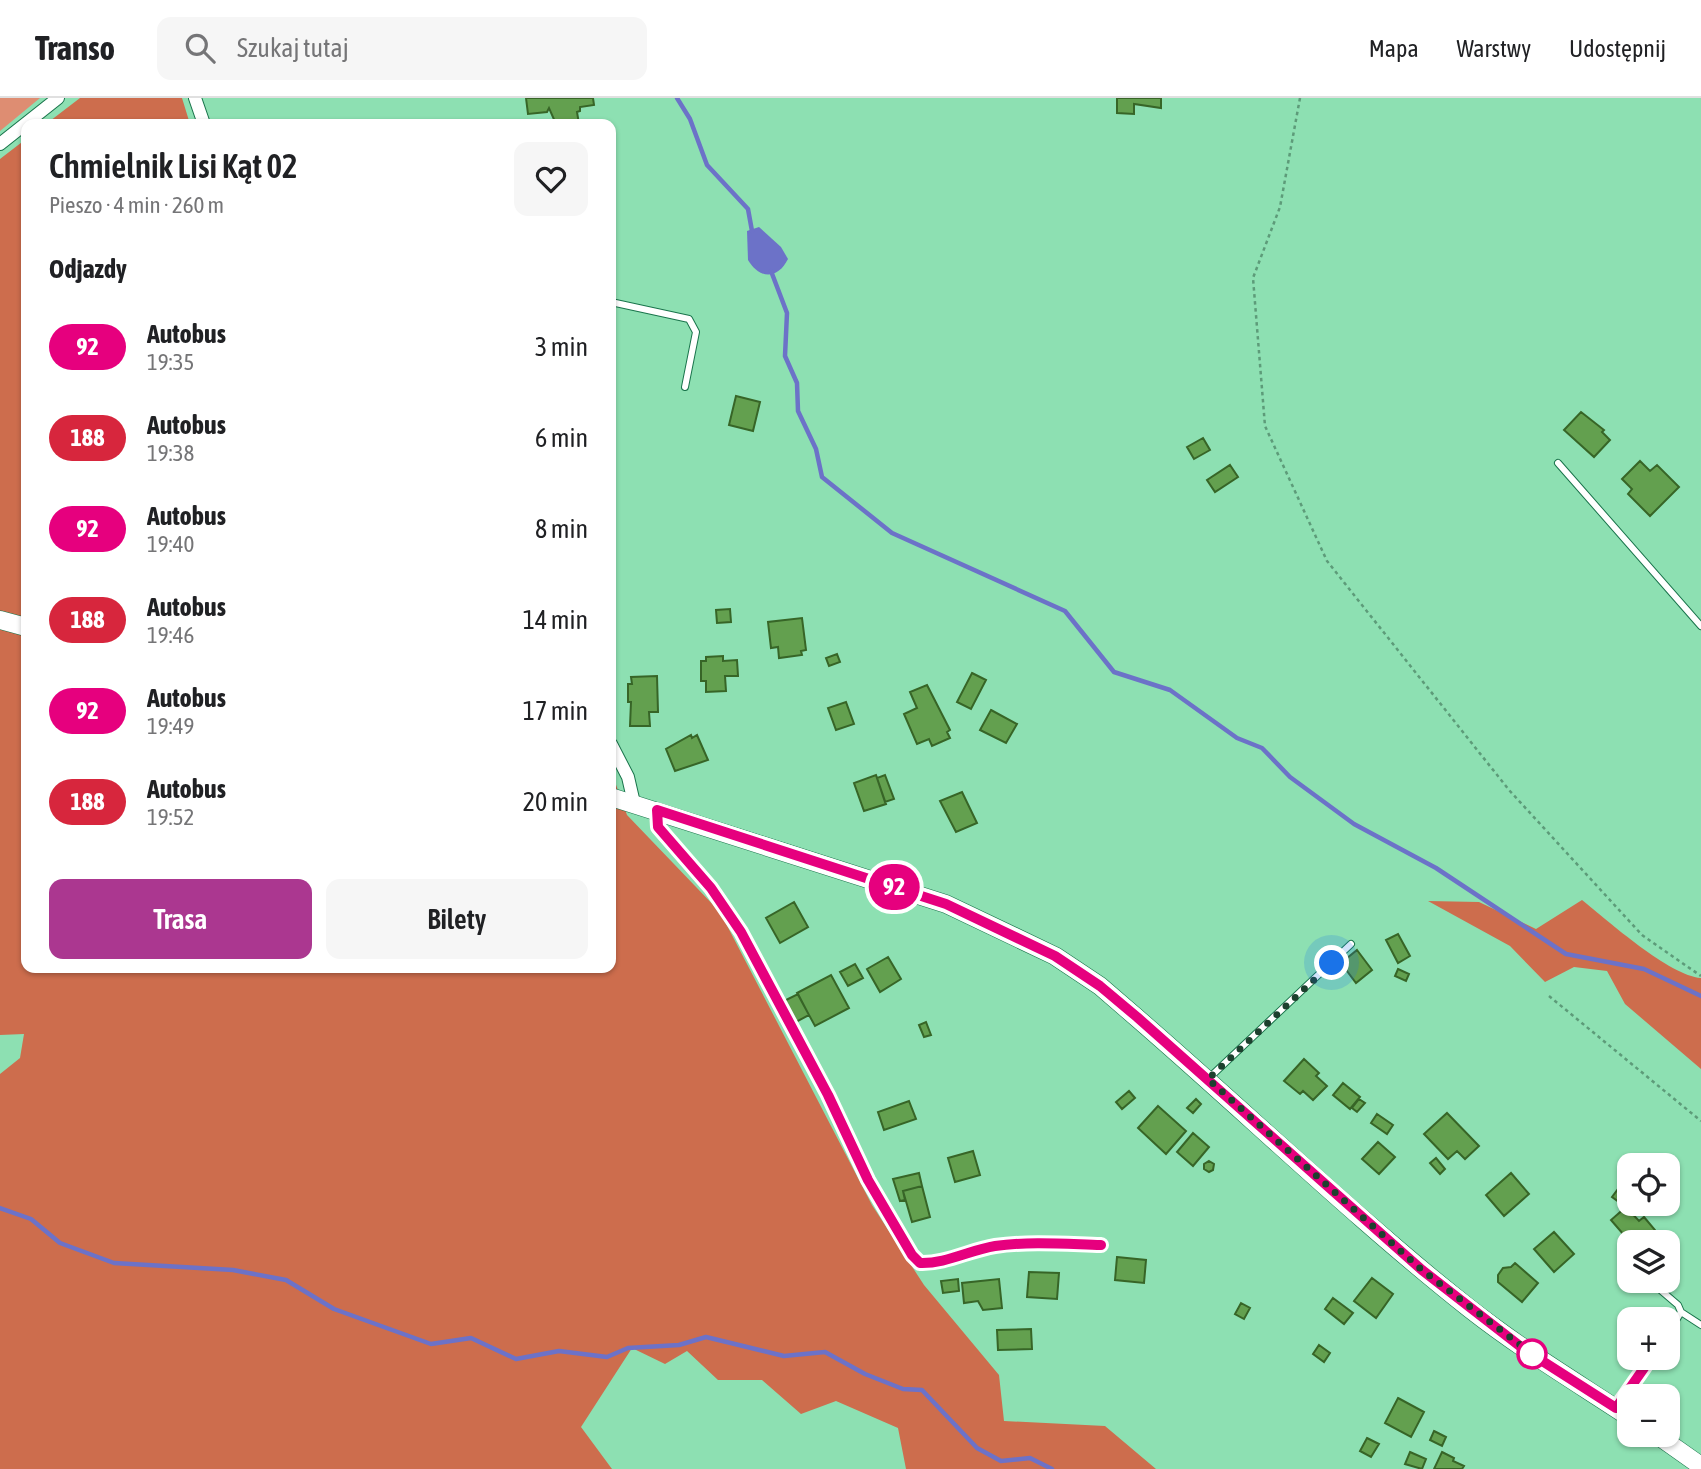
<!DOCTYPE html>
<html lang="pl">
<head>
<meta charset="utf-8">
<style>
  body { margin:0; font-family:"Asap Condensed",sans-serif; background:#f6f6f6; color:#202124; height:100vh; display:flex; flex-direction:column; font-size:26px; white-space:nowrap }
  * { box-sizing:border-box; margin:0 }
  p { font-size:23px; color:#757577 }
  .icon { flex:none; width:38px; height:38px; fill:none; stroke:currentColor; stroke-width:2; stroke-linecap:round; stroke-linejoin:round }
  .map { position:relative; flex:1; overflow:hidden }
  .side { position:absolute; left:21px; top:21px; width:595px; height:854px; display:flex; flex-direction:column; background:#fff; border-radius:14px; box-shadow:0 2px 5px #0004 }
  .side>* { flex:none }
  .badge { padding:0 14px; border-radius:23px; font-size:24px; line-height:46px }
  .buttons { position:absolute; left:1617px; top:1055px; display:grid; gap:14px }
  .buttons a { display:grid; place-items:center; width:63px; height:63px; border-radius:14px; background:#fff; box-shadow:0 2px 5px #0004; font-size:35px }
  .you { position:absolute; width:35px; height:35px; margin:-18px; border:5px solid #fff; border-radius:50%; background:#1a73e8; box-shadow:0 0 0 10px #1a73e833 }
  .map>.badge { position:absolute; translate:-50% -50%; box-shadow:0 0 0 4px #fff }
  h2 { padding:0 28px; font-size:26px; line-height:63px }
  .round { display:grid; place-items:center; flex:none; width:74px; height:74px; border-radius:14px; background:#f6f6f6 }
  .head { display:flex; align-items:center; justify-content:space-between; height:119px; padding:0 28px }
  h1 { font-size:33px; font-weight:600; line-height:52px }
  .cta { display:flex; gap:14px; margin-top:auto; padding:14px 28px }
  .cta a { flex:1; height:80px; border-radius:14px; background:#ab3790; color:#fff; font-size:28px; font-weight:600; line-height:80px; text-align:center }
  .cta a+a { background:#f6f6f6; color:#202124 }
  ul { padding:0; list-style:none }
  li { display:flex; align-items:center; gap:21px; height:91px; padding:0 28px }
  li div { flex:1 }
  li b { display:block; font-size:26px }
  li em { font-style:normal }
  li .badge { min-width:77px; font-weight:700; text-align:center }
  header { display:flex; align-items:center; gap:42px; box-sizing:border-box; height:98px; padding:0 35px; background:#fff; border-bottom:2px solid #e0e0e0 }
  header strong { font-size:33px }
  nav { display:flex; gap:38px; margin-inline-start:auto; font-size:24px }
  .search { width:490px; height:63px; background:#f6f6f6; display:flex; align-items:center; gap:18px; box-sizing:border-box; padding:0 24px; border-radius:14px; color:#757577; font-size:26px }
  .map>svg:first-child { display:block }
</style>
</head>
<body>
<header>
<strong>Transo</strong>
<div class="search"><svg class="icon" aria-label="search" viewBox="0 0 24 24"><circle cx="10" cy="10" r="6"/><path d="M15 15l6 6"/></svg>Szukaj tutaj</div>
<nav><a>Mapa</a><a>Warstwy</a><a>Udostępnij</a></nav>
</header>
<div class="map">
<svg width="1701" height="1371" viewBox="0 0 1701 1371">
  <rect width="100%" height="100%" fill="#8de0b2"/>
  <path fill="#de8d72" d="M0,0H40L0,33Z"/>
  <path fill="#cd6d4d" d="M80,0H182L190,26H46Z
    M26,41V870H611V673L627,717L720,814L872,1107L924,1187L999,1277L1004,1323L1105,1328L1156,1371H906L898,1330L836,1303L801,1316L762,1282H718L687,1253L665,1266L632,1250L581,1329L612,1371H0V976L20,960L24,936L0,937V61Z
    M1582,802C1608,823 1670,878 1701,880V971L1625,906L1607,873L1574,869L1545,884L1510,848L1428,803L1479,804L1536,831Z"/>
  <path fill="#6c72c8" d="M759,129L781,149L788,161C778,181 760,182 748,162L747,133Z"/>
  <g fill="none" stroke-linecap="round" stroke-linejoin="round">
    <path stroke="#6c72c8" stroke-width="4.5" d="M677,0L690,21L707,67L748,111L752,133
      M771,173L787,215L785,258L797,285L798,313L816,351L822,379L892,435L1065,513L1114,574L1170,592L1237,640L1262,650L1290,679L1354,726L1436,770L1566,856L1644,871L1701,898
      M0,1110L31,1121L60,1145L114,1165L233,1172L286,1182L334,1211L431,1246L471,1240L516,1261L559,1253L607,1259L628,1250L679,1247L706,1239L784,1258L825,1254L865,1276L903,1291L922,1292L977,1350L1001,1363L1030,1360L1052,1371"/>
  </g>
  <path fill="#63a04f" stroke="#376527" stroke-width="2" d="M526,0H593L594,7L580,9V13L577,14L579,26H556L549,10L547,14L528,16Z
    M1117,0H1161V10L1134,6V16L1117,15Z
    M736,298L760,304L753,333L729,327Z
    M1581,314L1604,332L1602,334L1610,342L1594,359L1564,332Z
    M1203,340L1210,352L1194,361L1187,349Z
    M1640,363L1650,373L1657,367L1679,389L1650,418L1628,396L1632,391L1622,381Z
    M1230,367L1238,379L1215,394L1207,382Z
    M730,511L731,524L717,525L716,512Z
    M802,520L806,552L801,553L802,557L779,560L778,549L771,550L768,524Z
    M837,556L840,564L829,568L826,560Z
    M723,558V563L737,562L738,578H725L726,593L706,594V583H701V563H706V559Z
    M972,575L986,582L971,611L957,604Z
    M657,578L658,614H649L650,628H630L631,604H628V586H632L631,579Z
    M927,587L950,632L947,634L950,640L932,648L929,641L917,646L904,616L917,610L910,594Z
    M846,604L854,626L836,632L828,610Z
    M991,612L1017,626L1006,645L980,632Z
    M691,637L692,640L697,637L708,662L675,673L666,651Z
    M876,677L886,706L864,713L854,685Z
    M885,677L894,701L885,704L877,680Z
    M962,694L977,725L956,734L940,703Z
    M794,804L808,829L780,845L766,820Z
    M1398,836L1410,858L1398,865L1386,842Z
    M1357,852L1372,872L1356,885L1341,865Z
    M888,859L901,881L880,894L867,871Z
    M855,866L863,880L848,888L840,874Z
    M1398,871L1409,876L1406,883L1395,878Z
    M831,877L849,910L815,928L797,895Z
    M798,896L809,917L796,924L784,903Z
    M926,924L931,937L924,939L919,927Z
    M1304,961L1319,975L1316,978L1327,988L1313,1002L1303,993L1300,996L1284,983Z
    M1343,985L1360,999L1350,1011L1333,997Z
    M1129,993L1135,1000L1122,1011L1116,1004Z
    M1196,1001L1201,1006L1193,1015L1187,1010Z
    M1359,1001L1365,1005L1357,1014L1352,1010Z
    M909,1003L916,1021L884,1032L878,1014Z
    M1158,1008L1186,1033L1166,1056L1138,1030Z
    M1447,1015L1479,1048L1465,1061L1457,1053L1448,1061L1424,1036Z
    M1377,1016L1393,1027L1387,1036L1371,1025Z
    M1193,1035L1209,1049L1193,1068L1177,1054Z
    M1378,1044L1395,1059L1379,1076L1362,1061Z
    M973,1053L980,1077L955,1084L948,1060Z
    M1436,1060L1445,1071L1440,1076L1430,1065Z
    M1209,1063L1214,1066L1213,1072L1209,1074L1204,1071V1066Z
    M919,1075L922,1088L903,1093L905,1102L900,1103L893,1081Z
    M1511,1075L1529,1096L1504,1118L1486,1097Z
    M1621,1087L1628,1092L1619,1104L1612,1099Z
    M922,1088L930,1119L912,1124L903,1093Z
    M1626,1109L1639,1123L1644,1119L1655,1132L1640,1144H1630L1611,1122Z
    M1554,1134L1574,1156L1554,1174L1534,1151Z
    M1117,1159L1146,1162L1144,1185L1115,1182Z
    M1515,1165L1538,1185L1522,1204L1498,1184V1177L1503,1170L1511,1169Z
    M1029,1174L1059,1175L1057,1201L1027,1199Z
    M1372,1180L1393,1196L1376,1220L1354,1203Z
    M958,1181L959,1193L943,1195L941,1183Z
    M999,1181L1002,1210L983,1212L978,1203L964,1205L962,1185Z
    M1333,1200L1353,1215L1344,1226L1325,1211Z
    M1241,1205L1250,1210L1244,1221L1235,1216Z
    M1031,1231L1032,1251L998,1252L997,1232Z
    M1319,1247L1330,1255L1324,1264L1313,1256Z
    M1398,1300L1424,1314L1411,1339L1385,1325Z
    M1434,1333L1446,1339L1442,1348L1430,1342Z
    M1367,1340L1379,1346L1371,1359L1360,1353Z
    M1410,1354L1426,1361L1422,1371L1405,1366Z
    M1442,1354L1454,1360L1453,1363L1464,1368L1462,1371H1434Z"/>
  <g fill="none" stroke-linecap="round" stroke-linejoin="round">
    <g stroke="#19744b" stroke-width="8">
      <path id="lane" d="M611,204L689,221L696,234L685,289
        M1558,365L1701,528
        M657,717L658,729L711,790L741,834L828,997L868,1082L912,1157L920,1165C945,1166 970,1151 995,1148C1030,1143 1066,1146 1101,1147
        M1209,980L1351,846
        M1650,1183L1678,1207L1681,1214L1668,1236
        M1681,1214L1701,1227
        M1616,1310L1651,1260"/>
    </g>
    <g stroke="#19744b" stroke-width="14">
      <path id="street" d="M195,0L204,26
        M0,46L58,0
        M611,646L628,679L634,705"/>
    </g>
    <g stroke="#19744b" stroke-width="19">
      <path id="secondary" d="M0,522L26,529
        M611,699L946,806L1055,858L1100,888L1137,920C1248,1016 1355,1120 1470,1211C1521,1251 1576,1284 1629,1319
        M1657,1337L1701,1368"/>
    </g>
    <path stroke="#5d9b79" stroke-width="2.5" stroke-dasharray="3.5 3.5" stroke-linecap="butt" d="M1300,0L1280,109L1253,180L1265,328L1327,463L1509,692L1642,837L1701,878
      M1549,898L1701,1023"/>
    <use href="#lane" stroke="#fff" stroke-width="6"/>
    <use href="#street" stroke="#fff" stroke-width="12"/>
    <use href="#secondary" stroke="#fff" stroke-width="18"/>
  </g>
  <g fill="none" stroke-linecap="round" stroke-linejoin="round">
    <g stroke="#fff" stroke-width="16">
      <path id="line" d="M1101,1147C1066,1146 1030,1143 995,1148C970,1152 945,1166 920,1165L912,1157L868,1082L828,997L741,834L711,790L658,729L657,712L946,806L1055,858L1100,888L1137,919L1422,1172L1525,1252L1616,1310L1651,1260"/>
    </g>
    <use href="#line" stroke="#e6007e" stroke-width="10"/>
    <path stroke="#1d402e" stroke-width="7" stroke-dasharray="0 12.6" d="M1332,865L1208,981L1422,1172L1536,1259L1532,1256"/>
  </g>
  <circle fill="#fff" stroke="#e6007e" stroke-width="3.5" cx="1532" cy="1256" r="14"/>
</svg>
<div class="buttons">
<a><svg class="icon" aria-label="locate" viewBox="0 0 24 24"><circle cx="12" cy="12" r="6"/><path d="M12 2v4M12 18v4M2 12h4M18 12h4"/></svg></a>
<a><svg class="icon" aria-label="layers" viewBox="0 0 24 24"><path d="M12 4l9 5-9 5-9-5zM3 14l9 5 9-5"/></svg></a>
<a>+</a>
<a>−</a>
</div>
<div class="you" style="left:1332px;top:865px"></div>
<b class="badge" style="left:894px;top:789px;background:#e6007e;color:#fff">92</b>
<section class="side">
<div class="head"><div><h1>Chmielnik Lisi Kąt 02</h1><p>Pieszo · 4 min · 260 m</p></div><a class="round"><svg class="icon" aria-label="heart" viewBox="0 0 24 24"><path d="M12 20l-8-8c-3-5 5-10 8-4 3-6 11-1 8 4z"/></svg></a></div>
<h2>Odjazdy</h2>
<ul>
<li><span class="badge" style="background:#e6007e;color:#fff">92</span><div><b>Autobus</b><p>19:35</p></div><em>3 min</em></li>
<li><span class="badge" style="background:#d7263d;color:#fff">188</span><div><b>Autobus</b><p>19:38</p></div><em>6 min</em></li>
<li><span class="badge" style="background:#e6007e;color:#fff">92</span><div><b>Autobus</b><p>19:40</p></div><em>8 min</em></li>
<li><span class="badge" style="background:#d7263d;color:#fff">188</span><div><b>Autobus</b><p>19:46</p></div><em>14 min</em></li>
<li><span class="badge" style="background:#e6007e;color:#fff">92</span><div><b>Autobus</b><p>19:49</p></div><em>17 min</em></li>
<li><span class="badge" style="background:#d7263d;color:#fff">188</span><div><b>Autobus</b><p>19:52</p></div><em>20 min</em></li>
</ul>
<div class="cta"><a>Trasa</a><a>Bilety</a></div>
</section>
</div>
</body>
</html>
